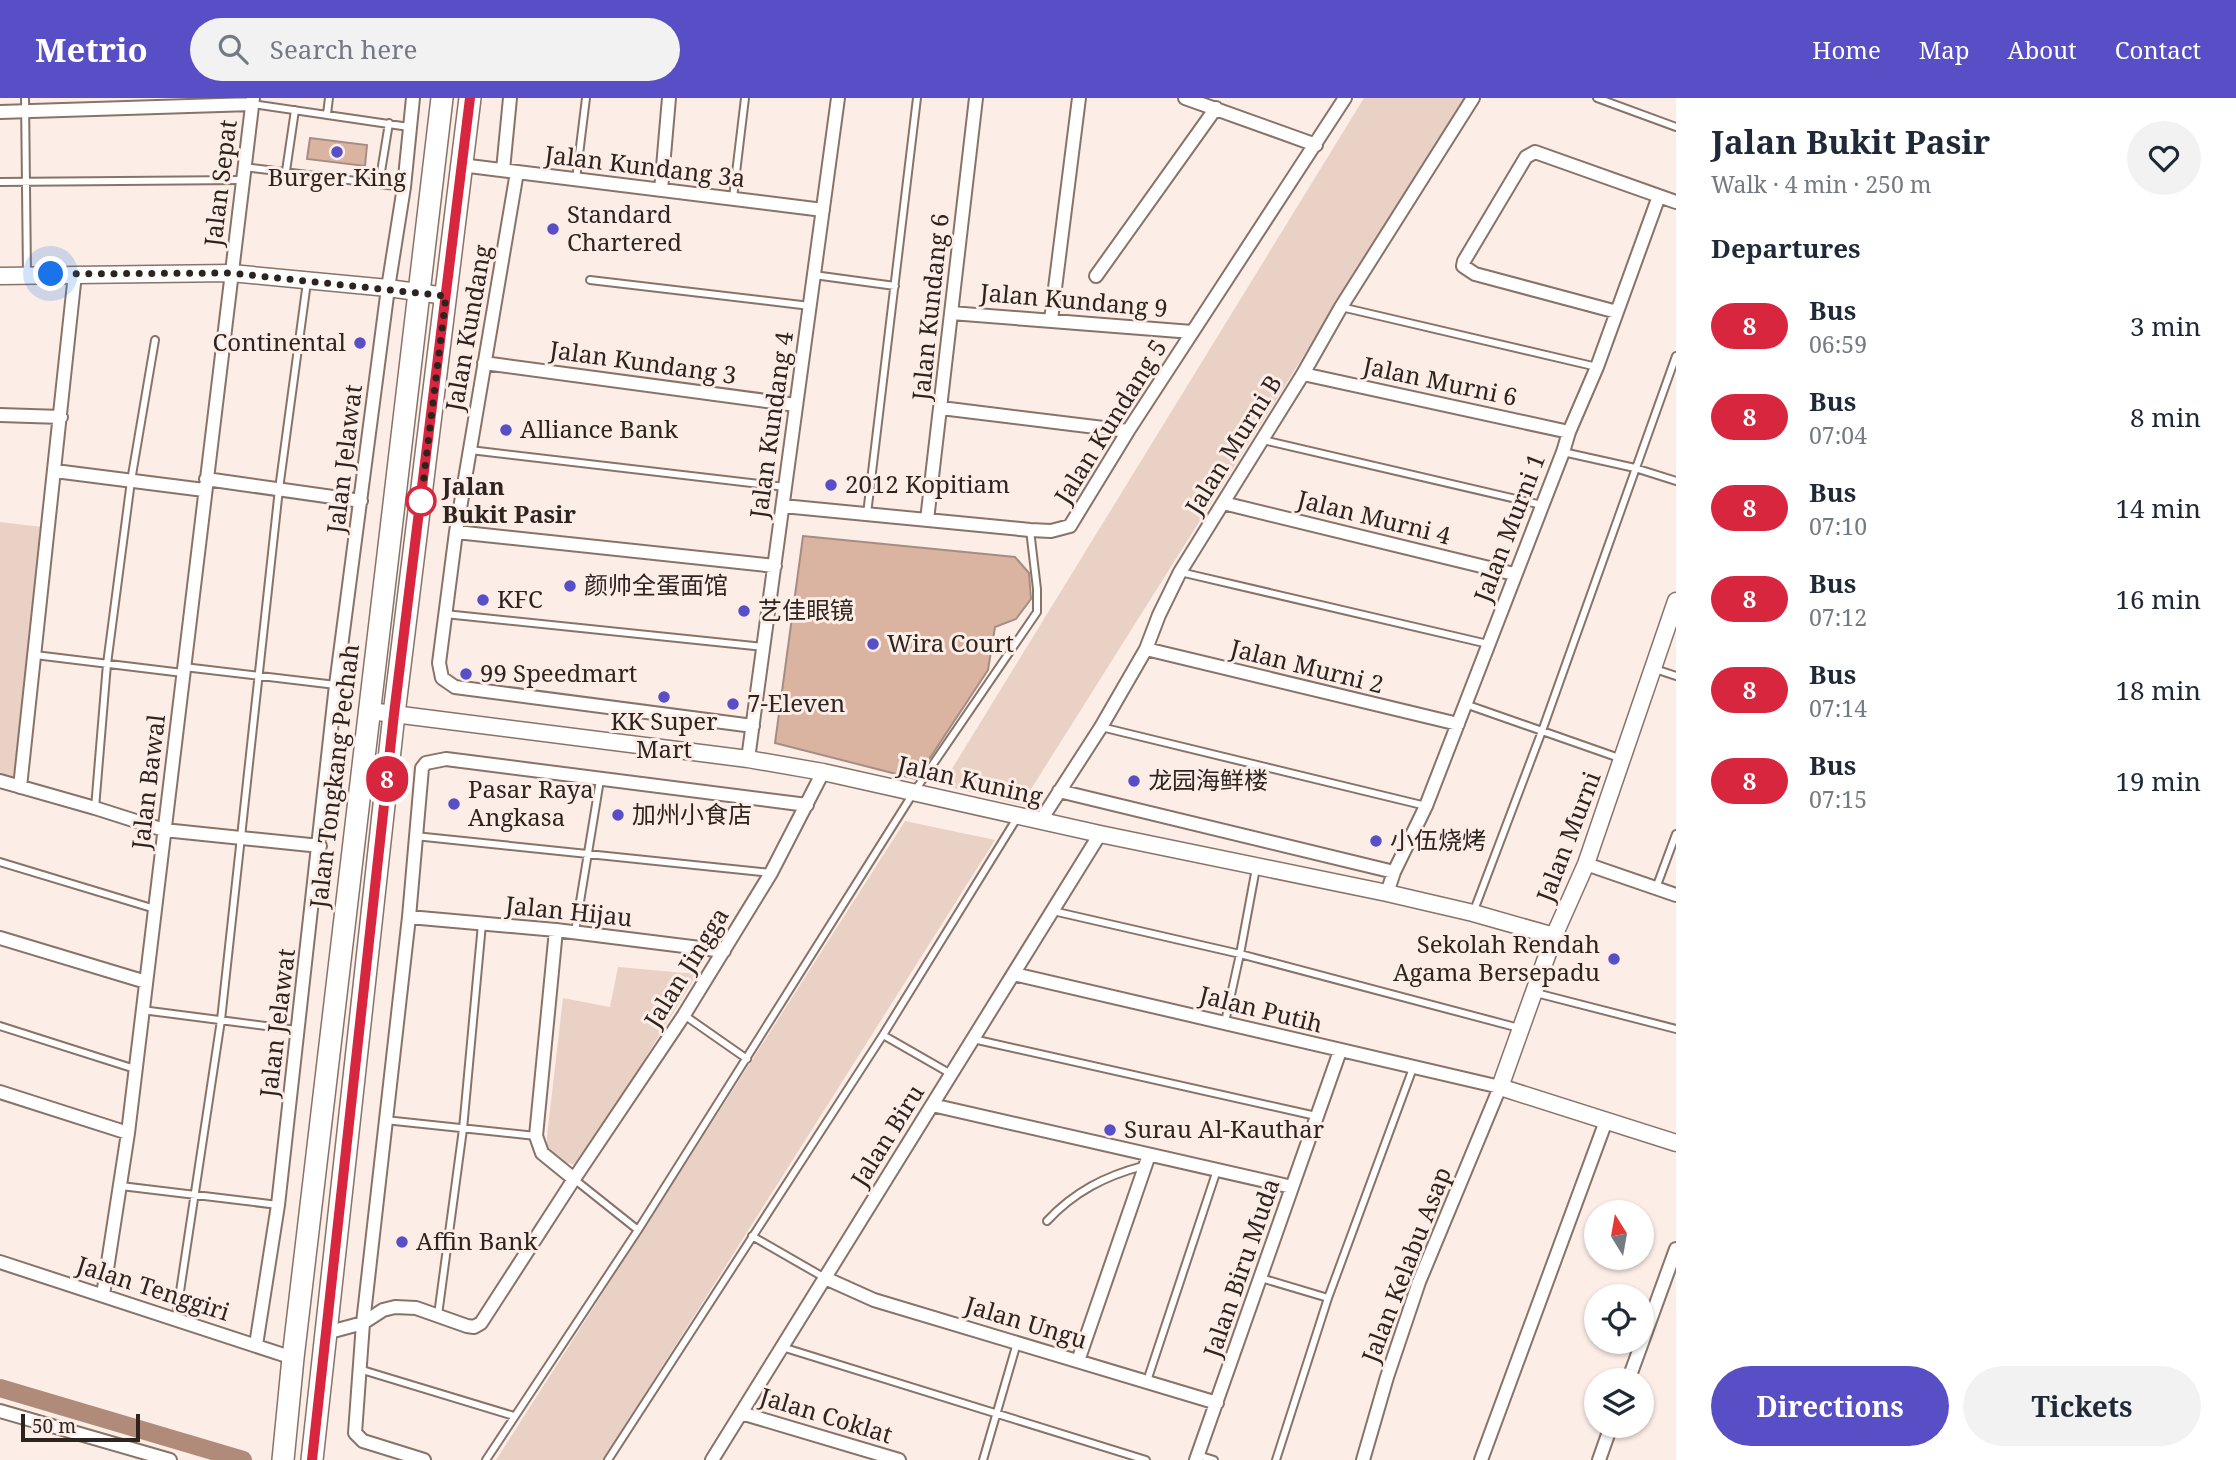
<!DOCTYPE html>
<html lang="en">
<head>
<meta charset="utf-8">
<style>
  body { margin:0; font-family:"Noto Serif","Noto Sans SC",serif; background:#f2f2f3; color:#1f2937; height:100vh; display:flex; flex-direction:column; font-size:26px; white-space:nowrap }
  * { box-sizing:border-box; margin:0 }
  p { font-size:23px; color:#747a83 }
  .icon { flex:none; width:38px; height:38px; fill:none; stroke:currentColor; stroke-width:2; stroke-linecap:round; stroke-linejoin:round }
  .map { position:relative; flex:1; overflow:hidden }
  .side { display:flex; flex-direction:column; background:#fff; width:560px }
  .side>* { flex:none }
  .badge { padding:0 14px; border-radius:23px; font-size:24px; line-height:46px }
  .needle { width:46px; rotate:349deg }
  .controls { position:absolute; left:1584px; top:1102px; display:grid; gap:14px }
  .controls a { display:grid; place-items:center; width:70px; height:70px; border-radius:50%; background:#fff; box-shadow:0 2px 5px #0004; font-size:35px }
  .scale { position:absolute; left:21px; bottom:18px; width:119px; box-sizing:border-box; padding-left:7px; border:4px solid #2d2420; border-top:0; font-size:19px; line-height:24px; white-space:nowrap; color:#2d2420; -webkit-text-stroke:5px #fcede7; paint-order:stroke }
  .you { position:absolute; width:35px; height:35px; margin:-18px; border:5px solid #fff; border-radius:50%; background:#1a73e8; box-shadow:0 0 0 10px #1a73e833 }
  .map>.badge { position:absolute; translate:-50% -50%; box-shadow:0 0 0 4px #fff }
  h2 { padding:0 35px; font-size:26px; line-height:63px }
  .round { display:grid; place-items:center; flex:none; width:74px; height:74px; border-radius:37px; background:#f2f2f3 }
  .head { display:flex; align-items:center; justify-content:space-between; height:119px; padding:0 35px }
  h1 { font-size:33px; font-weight:700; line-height:52px }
  .button { display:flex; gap:14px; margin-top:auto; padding:14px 35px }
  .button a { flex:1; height:80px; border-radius:42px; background:#584ec6; color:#fff; font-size:28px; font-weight:700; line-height:80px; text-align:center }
  .button a+a { background:#f2f2f3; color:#1f2937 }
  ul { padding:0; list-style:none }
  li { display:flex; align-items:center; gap:21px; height:91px; padding:0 35px }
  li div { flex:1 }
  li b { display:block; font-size:26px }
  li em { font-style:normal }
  li .badge { min-width:77px; font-weight:700; text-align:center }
  header { display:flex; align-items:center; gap:42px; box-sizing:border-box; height:98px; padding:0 35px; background:#584ec6; color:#fff }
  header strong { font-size:33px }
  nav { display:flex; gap:38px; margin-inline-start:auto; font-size:24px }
  .search { width:490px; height:63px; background:#f2f2f3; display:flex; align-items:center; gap:18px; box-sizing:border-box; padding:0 24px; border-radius:38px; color:#747a83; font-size:26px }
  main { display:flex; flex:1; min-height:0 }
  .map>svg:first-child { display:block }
</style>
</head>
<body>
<header>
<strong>Metrio</strong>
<div class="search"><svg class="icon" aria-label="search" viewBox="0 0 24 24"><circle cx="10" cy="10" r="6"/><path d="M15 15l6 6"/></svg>Search here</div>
<nav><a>Home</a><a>Map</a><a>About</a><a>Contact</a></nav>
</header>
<main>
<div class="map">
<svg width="1676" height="1362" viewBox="0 0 1676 1362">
  <rect width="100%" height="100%" fill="#fcede7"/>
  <path fill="#ead1c6" d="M1364,0H1466L1021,707L942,687Z
    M0,424L42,429L13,683L0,680Z
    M905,723L995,742L603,1362H496Z
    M618,869L697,876L579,1068L547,1059V1038L563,900L610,909Z"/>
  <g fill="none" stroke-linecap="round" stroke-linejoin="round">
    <path stroke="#b18b7a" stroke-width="18" d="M0,1290L243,1362"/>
  </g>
  <path fill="#dbb3a1" stroke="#a48e84" stroke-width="2" d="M310,40L367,47L365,68L307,61Z
    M803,438L1015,459L1029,475L1031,501L1016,521L995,529L988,572L916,681L775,645Z"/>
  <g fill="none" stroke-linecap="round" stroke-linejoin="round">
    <g stroke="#887369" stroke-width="10">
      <path id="service" d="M25,0L27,177
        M1597,0L1676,29
        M252,6L409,29
        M327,16L329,0
        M244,69L404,89
        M286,73L295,12
        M576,81L586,0
        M0,84L242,82
        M379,86L389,25
        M733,100L745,0
        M814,177L895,188
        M590,182L810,208
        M1341,209L1597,269
        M1263,342L1542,407
        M470,352L785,389
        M1563,354L1635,370L1676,383
        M867,416L917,0
        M1180,474L1488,546
        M445,516L764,549
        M35,557L183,575
        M184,569L336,587
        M1655,571L1676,578
        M1465,606L1622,661
        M1101,629L1426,708
        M95,710L107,566L131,383L155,242
        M415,738L771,775
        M0,764L155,811
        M1656,790L1676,736
        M1053,813L1240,856L1519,930
        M1473,815L1542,633L1676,258
        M575,834L600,682
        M1536,895L1676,931
        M142,912L297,932
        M684,917L747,961
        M1225,924L1240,856L1256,770
        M0,928L135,971
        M883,937L951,976
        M973,941L1316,1018
        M385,1022L536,1038
        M574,1081L638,1132
        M121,1088L278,1107
        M1047,1123C1074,1094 1105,1078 1143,1068
        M752,1138L825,1180
        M1261,1180L1328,1200
        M438,1217L463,1031L482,826
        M176,1220L221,922L279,391L307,184
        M782,1249L1146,1362
        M359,1271L514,1318
        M1147,1283L1217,1072
        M1198,1357L1214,1362
        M486,1362L638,1132L914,694L1037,514V491L1030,432
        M608,1362L883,937L1017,720
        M983,1362L1017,1245
        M1276,1362L1328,1200L1413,970"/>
    </g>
    <g stroke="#887369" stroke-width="16">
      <path id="minor" d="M1185,0L1316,47
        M0,14L252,6
        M461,67L823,112
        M503,72L510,0
        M517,74L456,434L439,565L442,580L455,589L753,628
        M661,92L669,0
        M1096,178L1216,10
        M1617,214L1475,176L1463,168L1464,163L1526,59L1535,54L1676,104
        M951,215L1192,234
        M1051,222L1079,0
        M484,265L796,307
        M1303,276L1569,334
        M941,310L1128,333
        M0,317L61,319
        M55,373L204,392
        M206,381L361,403
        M1223,405L1514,476
        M783,408L1030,432L1051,433L1070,428L1128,333L1345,0
        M927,422L976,0
        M456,434L775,468
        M1146,551L1458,626
        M748,661L838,0
        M0,683L95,710L164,732L320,748
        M20,689L75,176
        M1059,693L1394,774
        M1041,722L1101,629L1146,551L1159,517L1180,474L1303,276L1341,209L1473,0
        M1586,766L1676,797
        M1387,795L1394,774L1426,708L1563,354L1569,334L1597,269L1659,98
        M409,819L556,832L724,853
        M556,832L536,1038L542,1055L574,1081
        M0,840L146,884
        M1014,876L1500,989L1419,1184L1387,1279L1363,1362
        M0,994L128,1035
        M932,1007L1292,1089
        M0,1164L293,1260
        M825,1180L874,1202L1217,1305
        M103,1197L128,1035L253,0
        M326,1235L363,1225L383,1212L395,1209L416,1210L467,1228L474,1229L481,1225L574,1081L684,917L771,775L823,674
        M256,1247L278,1107L336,587L388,190L404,89L413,0
        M1078,1263L1149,1057
        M1628,1283L1676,1151
        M0,1313L170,1362
        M741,1315L899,1362
        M424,1362L363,1343L355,1335L363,1225L409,819L422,670L426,665L446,661L807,707
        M712,1362L1100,736
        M1196,1362L1340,953
        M1481,1362L1606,1023
        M1599,1362L1611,1328"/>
    </g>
    <g stroke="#887369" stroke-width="19">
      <path id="tertiary" d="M0,178L231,175L388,190L446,198
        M1676,503L1586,766L1554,838L1500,989L1676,1045
        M370,613L748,661L823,674L1100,736L1387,795L1473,815L1554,838"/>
    </g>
    <g stroke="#887369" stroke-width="24">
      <path id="primary" d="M283,1362L293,1260L442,0
        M312,1362L394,616L470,0"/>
    </g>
    <use href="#service" stroke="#fff" stroke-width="6"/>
    <use href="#minor" stroke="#fff" stroke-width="12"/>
    <use href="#tertiary" stroke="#fff" stroke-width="16"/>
    <use href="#primary" stroke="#fff" stroke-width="21"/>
  </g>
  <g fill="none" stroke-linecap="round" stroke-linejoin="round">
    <g stroke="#fff" stroke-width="16">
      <path id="line" d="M312,1362L394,616L470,0"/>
    </g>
    <use href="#line" stroke="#d7263d" stroke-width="10"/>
    <path stroke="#2d2420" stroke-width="7" stroke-dasharray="0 12.6" d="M51,176L231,175L446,198L421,403"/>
  </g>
  <g fill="#584ec6" stroke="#fcede7" stroke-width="2.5">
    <circle cx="337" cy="54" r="7"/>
    <circle cx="553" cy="131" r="7"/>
    <circle cx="360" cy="245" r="7"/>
    <circle cx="506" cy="332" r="7"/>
    <circle cx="831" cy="387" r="7"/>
    <circle cx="570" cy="488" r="7"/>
    <circle cx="483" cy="502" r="7"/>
    <circle cx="744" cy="513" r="7"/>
    <circle cx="873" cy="546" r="7"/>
    <circle cx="466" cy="576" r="7"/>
    <circle cx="664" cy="599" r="7"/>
    <circle cx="733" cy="606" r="7"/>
    <circle cx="1134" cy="683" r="7"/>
    <circle cx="454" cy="706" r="7"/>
    <circle cx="618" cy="717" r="7"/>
    <circle cx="1376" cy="743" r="7"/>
    <circle cx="1614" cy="861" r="7"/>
    <circle cx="1110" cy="1032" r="7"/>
    <circle cx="402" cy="1144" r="7"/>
  </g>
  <circle fill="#fff" stroke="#d7263d" stroke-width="3.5" cx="421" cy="403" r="14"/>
  <g text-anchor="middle" stroke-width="6" stroke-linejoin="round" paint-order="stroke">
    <g font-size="24" fill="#2d2420" stroke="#fcede7">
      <text transform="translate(645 69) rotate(7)" y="8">Jalan Kundang 3a</text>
      <text transform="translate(221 85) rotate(-83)" y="8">Jalan Sepat</text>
      <text transform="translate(1074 203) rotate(5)" y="8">Jalan Kundang 9</text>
      <text transform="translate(931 209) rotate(-84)" y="8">Jalan Kundang 6</text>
      <text transform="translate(469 230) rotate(-80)" y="8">Jalan Kundang</text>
      <text transform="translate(643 265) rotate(8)" y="8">Jalan Kundang 3</text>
      <text transform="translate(1440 284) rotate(12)" y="8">Jalan Murni 6</text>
      <text transform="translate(1111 324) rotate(-58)" y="8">Jalan Kundang 5</text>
      <text transform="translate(772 327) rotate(-82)" y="8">Jalan Kundang 4</text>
      <text transform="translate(1234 347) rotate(-58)" y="8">Jalan Murni B</text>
      <text transform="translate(345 361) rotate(-83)" y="8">Jalan Jelawat</text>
      <text transform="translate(1374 420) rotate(14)" y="8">Jalan Murni 4</text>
      <text transform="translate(1510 430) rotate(-69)" y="8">Jalan Murni 1</text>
      <text transform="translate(1307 569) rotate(14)" y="8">Jalan Murni 2</text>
      <text transform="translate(335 678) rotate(-83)" y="8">Jalan Tongkang Pechah</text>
      <text transform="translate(970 683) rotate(13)" y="8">Jalan Kuning</text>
      <text transform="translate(149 684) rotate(-83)" y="8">Jalan Bawal</text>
      <text transform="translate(1569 739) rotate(-69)" y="8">Jalan Murni</text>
      <text transform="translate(569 814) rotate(6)" y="8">Jalan Hijau</text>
      <text transform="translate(687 870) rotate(-58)" y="8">Jalan Jingga</text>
      <text transform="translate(1261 912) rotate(14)" y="8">Jalan Putih</text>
      <text transform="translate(278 925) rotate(-83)" y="8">Jalan Jelawat</text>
      <text transform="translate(888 1038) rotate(-58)" y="8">Jalan Biru</text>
      <text transform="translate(1407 1167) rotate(-69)" y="8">Jalan Kelabu Asap</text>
      <text transform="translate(1242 1170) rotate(-71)" y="8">Jalan Biru Muda</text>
      <text transform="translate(153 1191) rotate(18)" y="8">Jalan Tenggiri</text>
      <text transform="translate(1026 1225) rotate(17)" y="8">Jalan Ungu</text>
      <text transform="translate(826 1318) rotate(17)" y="8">Jalan Coklat</text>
    </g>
    <g font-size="24" fill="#2d2420" stroke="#fcede7" text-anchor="start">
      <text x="337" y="88" text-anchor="middle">Burger King</text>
      <text x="567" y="125">Standard<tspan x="567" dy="28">Chartered</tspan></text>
      <text x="346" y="253" text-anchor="end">Continental</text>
      <text x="520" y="340">Alliance Bank</text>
      <text x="845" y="395">2012 Kopitiam</text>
      <text x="584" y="496">颜帅全蛋面馆</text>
      <text x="497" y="510">KFC</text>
      <text x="758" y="521">艺佳眼镜</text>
      <text x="887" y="554">Wira Court</text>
      <text x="480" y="584">99 Speedmart</text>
      <text x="747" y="614">7-Eleven</text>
      <text x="664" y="632" text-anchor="middle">KK Super<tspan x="664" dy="28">Mart</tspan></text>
      <text x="1148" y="691">龙园海鲜楼</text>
      <text x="468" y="700">Pasar Raya<tspan x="468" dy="28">Angkasa</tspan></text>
      <text x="632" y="725">加州小食店</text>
      <text x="1390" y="751">小伍烧烤</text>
      <text x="1600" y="855" text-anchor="end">Sekolah Rendah<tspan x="1600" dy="28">Agama Bersepadu</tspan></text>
      <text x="1124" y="1040">Surau Al-Kauthar</text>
      <text x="416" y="1152">Affin Bank</text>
    </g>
    <g font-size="24" font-weight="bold" fill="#2d2420" stroke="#fcede7" text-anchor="start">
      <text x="442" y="397">Jalan<tspan x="442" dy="28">Bukit Pasir</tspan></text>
    </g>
  </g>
</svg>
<div class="controls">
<a><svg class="needle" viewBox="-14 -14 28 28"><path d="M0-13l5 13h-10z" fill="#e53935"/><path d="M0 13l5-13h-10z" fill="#747a83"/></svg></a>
<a><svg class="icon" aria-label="locate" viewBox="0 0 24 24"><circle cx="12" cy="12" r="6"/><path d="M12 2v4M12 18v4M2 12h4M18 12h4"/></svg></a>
<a><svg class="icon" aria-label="layers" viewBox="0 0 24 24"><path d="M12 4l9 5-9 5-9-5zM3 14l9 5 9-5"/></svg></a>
</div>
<div class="scale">50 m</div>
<div class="you" style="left:51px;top:176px"></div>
<b class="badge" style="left:387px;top:681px;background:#d7263d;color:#fff">8</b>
</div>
<section class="side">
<div class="head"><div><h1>Jalan Bukit Pasir</h1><p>Walk · 4 min · 250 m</p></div><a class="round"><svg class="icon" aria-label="heart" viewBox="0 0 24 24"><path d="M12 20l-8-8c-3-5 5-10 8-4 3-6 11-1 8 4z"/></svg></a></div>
<h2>Departures</h2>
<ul>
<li><span class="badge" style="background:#d7263d;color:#fff">8</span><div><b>Bus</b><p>06:59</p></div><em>3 min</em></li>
<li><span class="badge" style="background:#d7263d;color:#fff">8</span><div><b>Bus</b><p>07:04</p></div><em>8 min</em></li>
<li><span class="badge" style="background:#d7263d;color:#fff">8</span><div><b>Bus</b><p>07:10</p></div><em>14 min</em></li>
<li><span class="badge" style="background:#d7263d;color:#fff">8</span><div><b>Bus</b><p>07:12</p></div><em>16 min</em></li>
<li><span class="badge" style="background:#d7263d;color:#fff">8</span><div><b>Bus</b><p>07:14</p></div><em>18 min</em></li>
<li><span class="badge" style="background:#d7263d;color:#fff">8</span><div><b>Bus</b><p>07:15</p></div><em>19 min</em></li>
</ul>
<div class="button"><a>Directions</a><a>Tickets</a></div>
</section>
</main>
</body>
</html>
